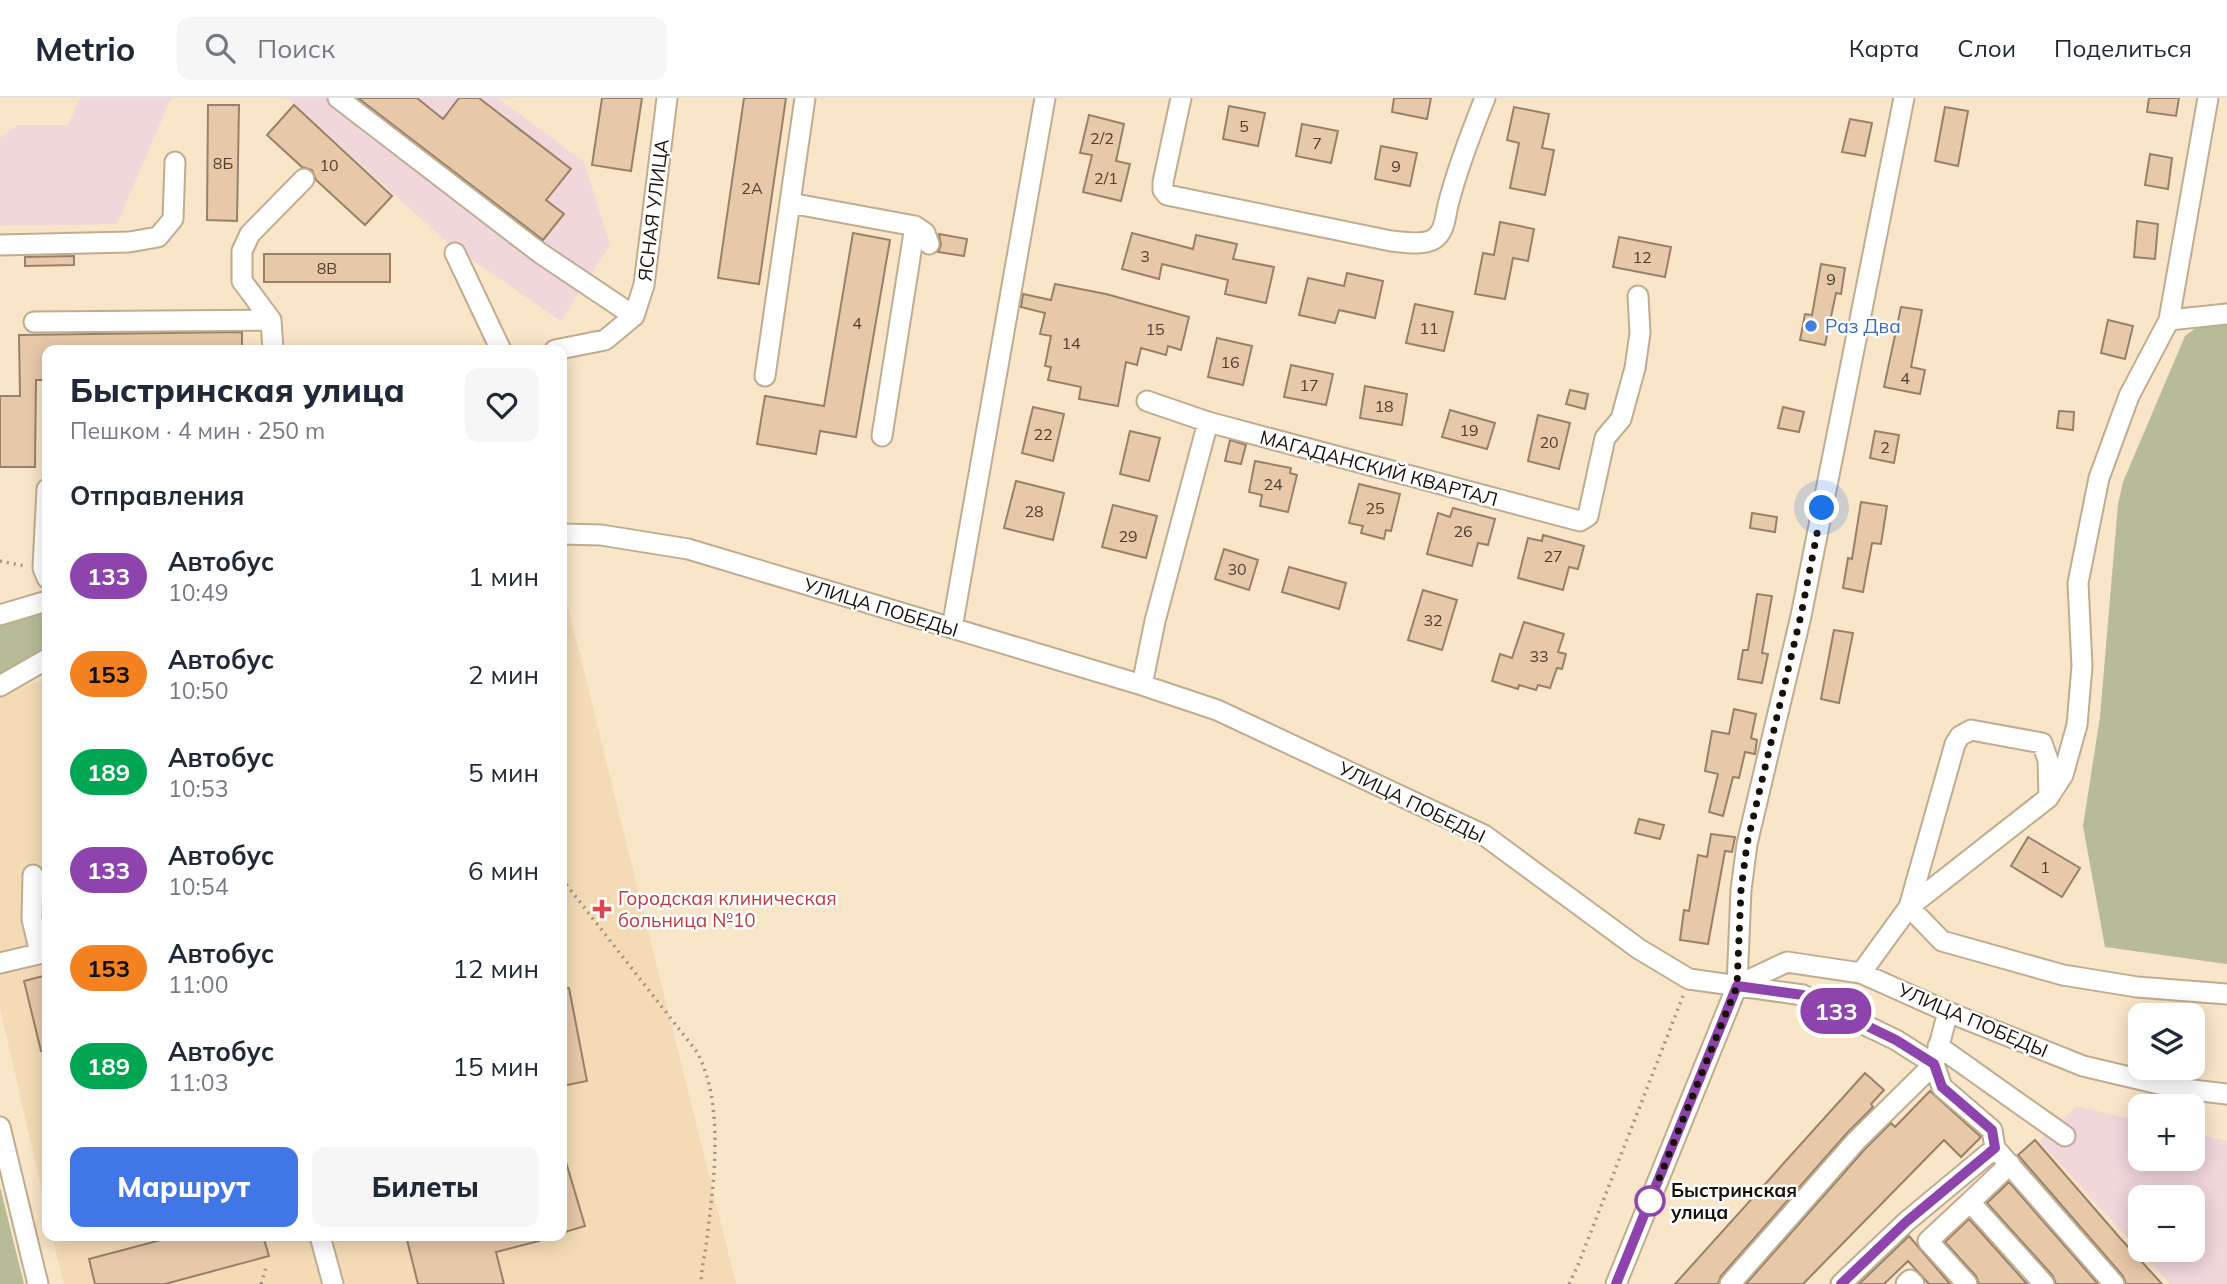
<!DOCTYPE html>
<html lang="ru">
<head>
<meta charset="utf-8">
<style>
  body { margin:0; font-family:Mulish,sans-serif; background:#f6f6f7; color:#1f2937; height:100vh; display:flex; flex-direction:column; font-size:26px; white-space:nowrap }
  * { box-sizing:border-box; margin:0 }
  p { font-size:23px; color:#747a83 }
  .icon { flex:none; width:38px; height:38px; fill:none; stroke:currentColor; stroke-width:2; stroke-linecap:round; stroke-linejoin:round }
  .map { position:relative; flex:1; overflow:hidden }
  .drawer { position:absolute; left:42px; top:247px; width:525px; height:896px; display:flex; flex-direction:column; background:#fff; border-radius:14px; box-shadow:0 4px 18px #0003 }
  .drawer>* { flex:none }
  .badge { padding:0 14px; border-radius:23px; font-size:24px; line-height:46px }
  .tools { position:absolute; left:2128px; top:905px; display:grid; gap:14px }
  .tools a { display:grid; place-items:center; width:77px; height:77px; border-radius:14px; background:#fff; box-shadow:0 4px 18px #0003; font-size:35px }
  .you { position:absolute; width:35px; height:35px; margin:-18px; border:5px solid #fff; border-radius:50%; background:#1a73e8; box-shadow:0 0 0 10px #1a73e833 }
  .map>.badge { position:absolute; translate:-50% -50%; box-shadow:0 0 0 4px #fff }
  h2 { padding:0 28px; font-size:26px; line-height:63px }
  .round { display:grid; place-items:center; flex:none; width:74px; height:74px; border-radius:14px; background:#f6f6f7 }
  .summary { display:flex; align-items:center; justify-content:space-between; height:119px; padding:0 28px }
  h1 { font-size:33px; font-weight:800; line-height:52px }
  .button { display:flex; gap:14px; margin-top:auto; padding:14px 28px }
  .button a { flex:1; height:80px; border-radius:14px; background:#4176e6; color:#fff; font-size:28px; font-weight:800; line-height:80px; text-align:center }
  .button a+a { background:#f6f6f7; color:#1f2937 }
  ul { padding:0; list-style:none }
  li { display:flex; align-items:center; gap:21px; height:98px; padding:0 28px }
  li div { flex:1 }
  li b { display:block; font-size:26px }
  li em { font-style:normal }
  li .badge { min-width:77px; font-weight:700; text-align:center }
  header { display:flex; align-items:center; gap:42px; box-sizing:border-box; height:98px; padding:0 35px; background:#fff; border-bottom:2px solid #e0e1e3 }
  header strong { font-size:33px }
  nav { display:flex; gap:38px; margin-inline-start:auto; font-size:24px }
  .search { width:490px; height:63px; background:#f6f6f7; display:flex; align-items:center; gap:18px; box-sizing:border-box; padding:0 24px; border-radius:14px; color:#747a83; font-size:26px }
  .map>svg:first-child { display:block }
</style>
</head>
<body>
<header>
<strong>Metrio</strong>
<div class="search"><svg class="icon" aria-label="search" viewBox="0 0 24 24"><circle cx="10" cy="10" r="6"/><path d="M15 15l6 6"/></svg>Поиск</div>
<nav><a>Карта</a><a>Слои</a><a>Поделиться</a></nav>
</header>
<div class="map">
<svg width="2227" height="1186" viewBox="0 0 2227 1186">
  <rect width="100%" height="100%" fill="#f9e5c7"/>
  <path fill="#f4dbb6" d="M562,485L736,1186H64L52,1138H562Z
    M47,582V1115L0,910V593Z"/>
  <path fill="#f1d6da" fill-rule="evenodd" d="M80,0H171L117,126L0,128V40L18,27H68Z
    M287,0H498L584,64L610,147L561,223L448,145Z
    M2076,1008L2140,1023V1060H2193V1035L2227,1043V1186H2170L2039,1043ZM2140,1099H2193V1152H2140Z"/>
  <path fill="#b7bc97" d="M2227,222V866L2105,849L2083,728L2100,619L2118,406L2123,384L2185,238L2200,227Z
    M47,506V553L0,581V523Z
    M0,1089L24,1186H0Z"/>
  <path fill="#e7c8a9" stroke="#998169" stroke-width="2" d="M358,0H417L443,21L459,0H479L571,71L546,102L564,116L543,142Z
    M602,0H642L631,73L592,67Z
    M744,0H786L759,186L718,180Z
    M1394,0H1431L1427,21L1392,14Z
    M2149,0H2179L2176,18L2147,14Z
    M208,7H239L237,123L207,122Z
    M294,7L392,98L365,127L316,82L312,72L302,69L267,37Z
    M1229,8L1265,15L1258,48L1223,41Z
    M1514,9L1549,16L1542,50L1554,52L1545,97L1510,90L1519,45L1507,42Z
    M1945,9L1968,13L1958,68L1935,63Z
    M1089,17L1124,26L1116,63L1130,66L1121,103L1083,94L1092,57L1080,55Z
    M1850,21L1872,25L1865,58L1842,54Z
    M1302,26L1338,33L1331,65L1296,58Z
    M1381,48L1417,55L1410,88L1375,81Z
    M2150,56L2172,60L2168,91L2145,87Z
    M2137,123L2158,126L2155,161L2134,159Z
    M1500,124L1534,131L1528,163L1513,160L1505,201L1475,196L1483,155L1494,157Z
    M853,135L890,142L856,339L820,333L816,356L757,346L765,298L824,308Z
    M1132,135L1193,151L1196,137L1237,146L1233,161L1274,169L1266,205L1225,196L1228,182L1162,166L1159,181L1122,171Z
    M939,136L967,141L964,158L938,154L941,147Z
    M1619,139L1671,149L1665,179L1613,169Z
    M264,156H390V184H264Z
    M74,158V167L25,168V159Z
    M1821,166L1845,170L1841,196L1836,195L1825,247L1800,242L1805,216L1812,217Z
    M1347,175L1383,183L1375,220L1339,212L1335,225L1299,217L1308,180L1344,188Z
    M1055,186L1106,196L1189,219L1181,252L1168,248L1166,257L1141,250L1137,267L1126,264L1118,308L1079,301L1081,289L1048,282L1051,269L1045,268L1051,238L1040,236L1045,215L1021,209L1023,196L1051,202Z
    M1415,206L1453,214L1444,253L1406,245Z
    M1901,209L1922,212L1911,269L1925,272L1920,296L1884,289Z
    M2108,222L2133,228L2125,261L2101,255Z
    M242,234V252H47V282H36L35,369H0V298H20L19,237Z
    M1217,240L1252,248L1243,287L1208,279Z
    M1291,267L1333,276L1326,307L1284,299Z
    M1365,288L1407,296L1402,327L1360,320Z
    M1570,292L1588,296L1585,311L1566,306Z
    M1033,309L1064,316L1053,363L1022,355Z
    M1783,309L1804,314L1799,334L1778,330Z
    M1450,312L1495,325L1487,351L1442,339Z
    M2059,313L2074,314L2073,332L2057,330Z
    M1538,317L1570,325L1559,371L1528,363Z
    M1130,333L1160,340L1149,383L1120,376Z
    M1875,333L1899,337L1894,365L1870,360Z
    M1230,342L1246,347L1241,366L1225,363Z
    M1255,363L1291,370L1290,375L1297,377L1288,414L1260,408L1262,397L1249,394Z
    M1016,383L1064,395L1053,442L1004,430Z
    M1359,386L1400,396L1391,433L1386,432L1384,441L1361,435L1363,428L1349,425Z
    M1861,404L1887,408L1881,446L1872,445L1863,494L1843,490L1848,460L1852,461Z
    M1113,407L1157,418L1146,460L1102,449Z
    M1453,410L1495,421L1488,447L1478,445L1472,468L1427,456L1438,415L1450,419Z
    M1752,415L1777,419L1775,434L1750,430Z
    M1543,437L1584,448L1578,471L1569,469L1563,492L1518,480L1528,440L1542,443Z
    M1224,451L1258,462L1249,492L1215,481Z
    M1289,469L1346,485L1339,511L1282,494Z
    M1423,492L1457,502L1442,552L1408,542Z
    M1757,496L1772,498L1762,555L1768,556L1762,585L1738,581L1743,552H1748Z
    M1524,524L1564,536L1558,554L1566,556L1562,571L1557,570L1550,590L1538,587L1536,592L1519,587L1518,591L1492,583L1500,556L1512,560Z
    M1834,532L1853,535L1839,605L1821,601Z
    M1734,611L1756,616L1751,640L1757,642L1755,656L1745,654L1739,680L1733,679L1723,718L1709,714L1718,676L1705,673L1712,633L1729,636Z
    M1639,721L1664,727L1660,741L1635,735Z
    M1711,736L1735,739L1732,754L1725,753L1708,846L1680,842L1684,812L1689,813L1698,757L1707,759Z
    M2028,739L2080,770L2062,799L2011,768Z
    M47,877V953H41L24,883Z
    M569,890L587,983L562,988V891Z
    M1865,975L1884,992L1871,1006L1873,1009L1847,1035L1721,1178L1718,1186H1675Z
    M1930,993L1981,1039L1961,1059L1944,1042L1803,1186H1746L1865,1051L1891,1025L1895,1029Z
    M2035,1042L2120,1140L2162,1186H2126L2123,1178L2018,1057Z
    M566,1064L585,1128L562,1135V1065Z
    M2009,1084L2098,1186H2056L2053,1178L1987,1105Z
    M1969,1121L2027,1186H1979L1976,1178L1945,1144Z
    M176,1138H263L269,1158L165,1186H95L89,1161Z
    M406,1138H538L539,1143L496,1154L504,1186H418Z
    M1909,1138L1950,1186H1929L1908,1163L1884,1186H1859Z"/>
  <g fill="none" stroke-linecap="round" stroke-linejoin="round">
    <g stroke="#c0ac90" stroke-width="23">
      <path id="minor" d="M338,0L540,155L634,218
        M1181,0L1163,84V92L1167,97L1391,143C1403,144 1423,148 1434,141C1445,134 1445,119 1448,107C1457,71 1471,35 1485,0
        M790,105L915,128L925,135L929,146
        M0,147L129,144L158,139L173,121L175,64
        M455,155L501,252
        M271,222L242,183V153L250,136L304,81
        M2169,222L2227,216
        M34,224L271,222L273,252
        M555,252L605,242L634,218L644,187L667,0
        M765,278L805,0
        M1147,303L1208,324
        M882,338L915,128
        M47,391L43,470L47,480
        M562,436L601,437L688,451L1142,587L1217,612L1484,737L1639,851L1689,881L1803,897L1896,942L1934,966L1942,989L1992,1032L1995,1050L1906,1124L1841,1186
        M0,517L47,503
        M952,530L1045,0
        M1142,587L1155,523L1208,324L1580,423L1588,418L1605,340L1621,321L1635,270L1640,235L1638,198
        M0,588L47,561
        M33,777L32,821L40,855
        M1909,809L2048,700L2063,677L2077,627L2082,568L2078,485L2099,380L2129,298L2169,222L2208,0
        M1909,809L1942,843L2063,877L2137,889L2227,896
        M0,865L47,854
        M1861,875L1909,809L1955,646L1960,638L1971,632L2042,645L2048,662L2049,699
        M1738,887L1787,864L1861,875L1948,914L2083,968L2176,990L2227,996
        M1938,948L2065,1038
        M0,1029L38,1186
        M1995,1050L2114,1186
        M1970,1104L2010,1066
        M320,1138L333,1186
        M1616,1186L1737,888L1741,792L1747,746L1801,518L1904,0
        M1730,1186L1856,1043L1934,966L1948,914
        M1906,1186L1910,1182L1914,1186
        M1967,1186L1928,1143L1970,1104L2044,1186"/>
    </g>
    <path stroke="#a3947e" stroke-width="3.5" stroke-dasharray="2 5" stroke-linecap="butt" d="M0,463L25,468
      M562,781L697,954C726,1009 713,1089 706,1148C704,1161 701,1173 701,1186
      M261,1186L267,1166
      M1569,1186L1578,1167L1683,898"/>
    <use href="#minor" stroke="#fff" stroke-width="19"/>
  </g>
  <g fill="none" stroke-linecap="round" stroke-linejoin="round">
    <g stroke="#fff" stroke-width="16">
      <path id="line" d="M1616,1186L1737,888L1803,897L1896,942L1934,966L1942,989L1992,1032L1995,1050L1906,1124L1841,1186"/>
    </g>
    <use href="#line" stroke="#8e44ad" stroke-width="10"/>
    <path stroke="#181107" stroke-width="7" stroke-dasharray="0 12.6" d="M1650,1103L1737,888L1741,792L1747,746L1801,517L1822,410"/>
  </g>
  <circle fill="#3f7fe0" stroke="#fff" stroke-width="2.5" cx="1811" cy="228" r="7"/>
  <path fill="#e0444e" stroke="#fff" stroke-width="2.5" d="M598.5 800.5h7v7h7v7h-7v7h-7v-7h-7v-7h7z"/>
  <circle fill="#fff" stroke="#8e44ad" stroke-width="3.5" cx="1650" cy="1103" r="14"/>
  <g text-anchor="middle" stroke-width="5" stroke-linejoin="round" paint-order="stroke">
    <g font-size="16" fill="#4c3f30">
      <text x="1244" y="34">5</text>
      <text x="1102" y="46">2/2</text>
      <text x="1317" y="51">7</text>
      <text x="223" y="71">8Б</text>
      <text x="329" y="73">10</text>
      <text x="1396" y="74">9</text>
      <text x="1106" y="86">2/1</text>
      <text x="752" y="96">2А</text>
      <text x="1145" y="164">3</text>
      <text x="1642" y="165">12</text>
      <text x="327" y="176">8В</text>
      <text x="1831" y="187">9</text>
      <text x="857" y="231">4</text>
      <text x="1429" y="236">11</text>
      <text x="1155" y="237">15</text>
      <text x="1071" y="251">14</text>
      <text x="1230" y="270">16</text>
      <text x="1905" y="286">4</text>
      <text x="1309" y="293">17</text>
      <text x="1384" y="314">18</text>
      <text x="1469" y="338">19</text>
      <text x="1043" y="342">22</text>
      <text x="1549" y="350">20</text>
      <text x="1885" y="355">2</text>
      <text x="1273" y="392">24</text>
      <text x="1375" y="416">25</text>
      <text x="1034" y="419">28</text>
      <text x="1463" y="439">26</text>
      <text x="1128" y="444">29</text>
      <text x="1553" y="464">27</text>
      <text x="1237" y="477">30</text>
      <text x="1433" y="528">32</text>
      <text x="1539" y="564">33</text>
      <text x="2045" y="775">1</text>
    </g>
    <g font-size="19" fill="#181107" stroke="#fff">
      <text transform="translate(653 112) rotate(-83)" y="7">ЯСНАЯ УЛИЦА</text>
      <text transform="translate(1379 370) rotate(15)" y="7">МАГАДАНСКИЙ КВАРТАЛ</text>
      <text transform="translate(881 509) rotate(17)" y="7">УЛИЦА ПОБЕДЫ</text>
      <text transform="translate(1412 704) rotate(26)" y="7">УЛИЦА ПОБЕДЫ</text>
      <text transform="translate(1973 922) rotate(23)" y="7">УЛИЦА ПОБЕДЫ</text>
    </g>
    <g font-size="19" fill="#366cbe" stroke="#fff" text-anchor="start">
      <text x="1825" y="235">Раз Два</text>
    </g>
    <g font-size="19" fill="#be3a42" stroke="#fff" text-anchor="start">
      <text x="618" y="807">Городская клиническая<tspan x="618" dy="22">больница №10</tspan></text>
    </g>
    <g font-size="19" font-weight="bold" fill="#181107" stroke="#fff" text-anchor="start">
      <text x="1671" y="1099">Быстринская<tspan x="1671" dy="22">улица</tspan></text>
    </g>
  </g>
</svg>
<div class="tools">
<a><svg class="icon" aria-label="layers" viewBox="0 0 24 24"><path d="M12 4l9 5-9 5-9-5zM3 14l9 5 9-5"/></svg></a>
<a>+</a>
<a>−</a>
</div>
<div class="you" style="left:1822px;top:410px"></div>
<b class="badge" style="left:1836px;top:913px;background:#8e44ad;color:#fff">133</b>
<section class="drawer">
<div class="summary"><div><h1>Быстринская улица</h1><p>Пешком · 4 мин · 250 m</p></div><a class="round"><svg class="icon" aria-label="heart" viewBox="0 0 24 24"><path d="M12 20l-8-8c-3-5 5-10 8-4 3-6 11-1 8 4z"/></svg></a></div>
<h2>Отправления</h2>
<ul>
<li><span class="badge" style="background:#8e44ad;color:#fff">133</span><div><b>Автобус</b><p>10:49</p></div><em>1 мин</em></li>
<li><span class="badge" style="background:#f58220;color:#111">153</span><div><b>Автобус</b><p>10:50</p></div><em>2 мин</em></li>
<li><span class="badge" style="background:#00a651;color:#fff">189</span><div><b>Автобус</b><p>10:53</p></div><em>5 мин</em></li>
<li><span class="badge" style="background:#8e44ad;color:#fff">133</span><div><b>Автобус</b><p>10:54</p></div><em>6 мин</em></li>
<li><span class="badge" style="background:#f58220;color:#111">153</span><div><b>Автобус</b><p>11:00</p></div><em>12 мин</em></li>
<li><span class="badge" style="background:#00a651;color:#fff">189</span><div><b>Автобус</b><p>11:03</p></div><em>15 мин</em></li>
</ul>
<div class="button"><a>Маршрут</a><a>Билеты</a></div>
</section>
</div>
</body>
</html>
